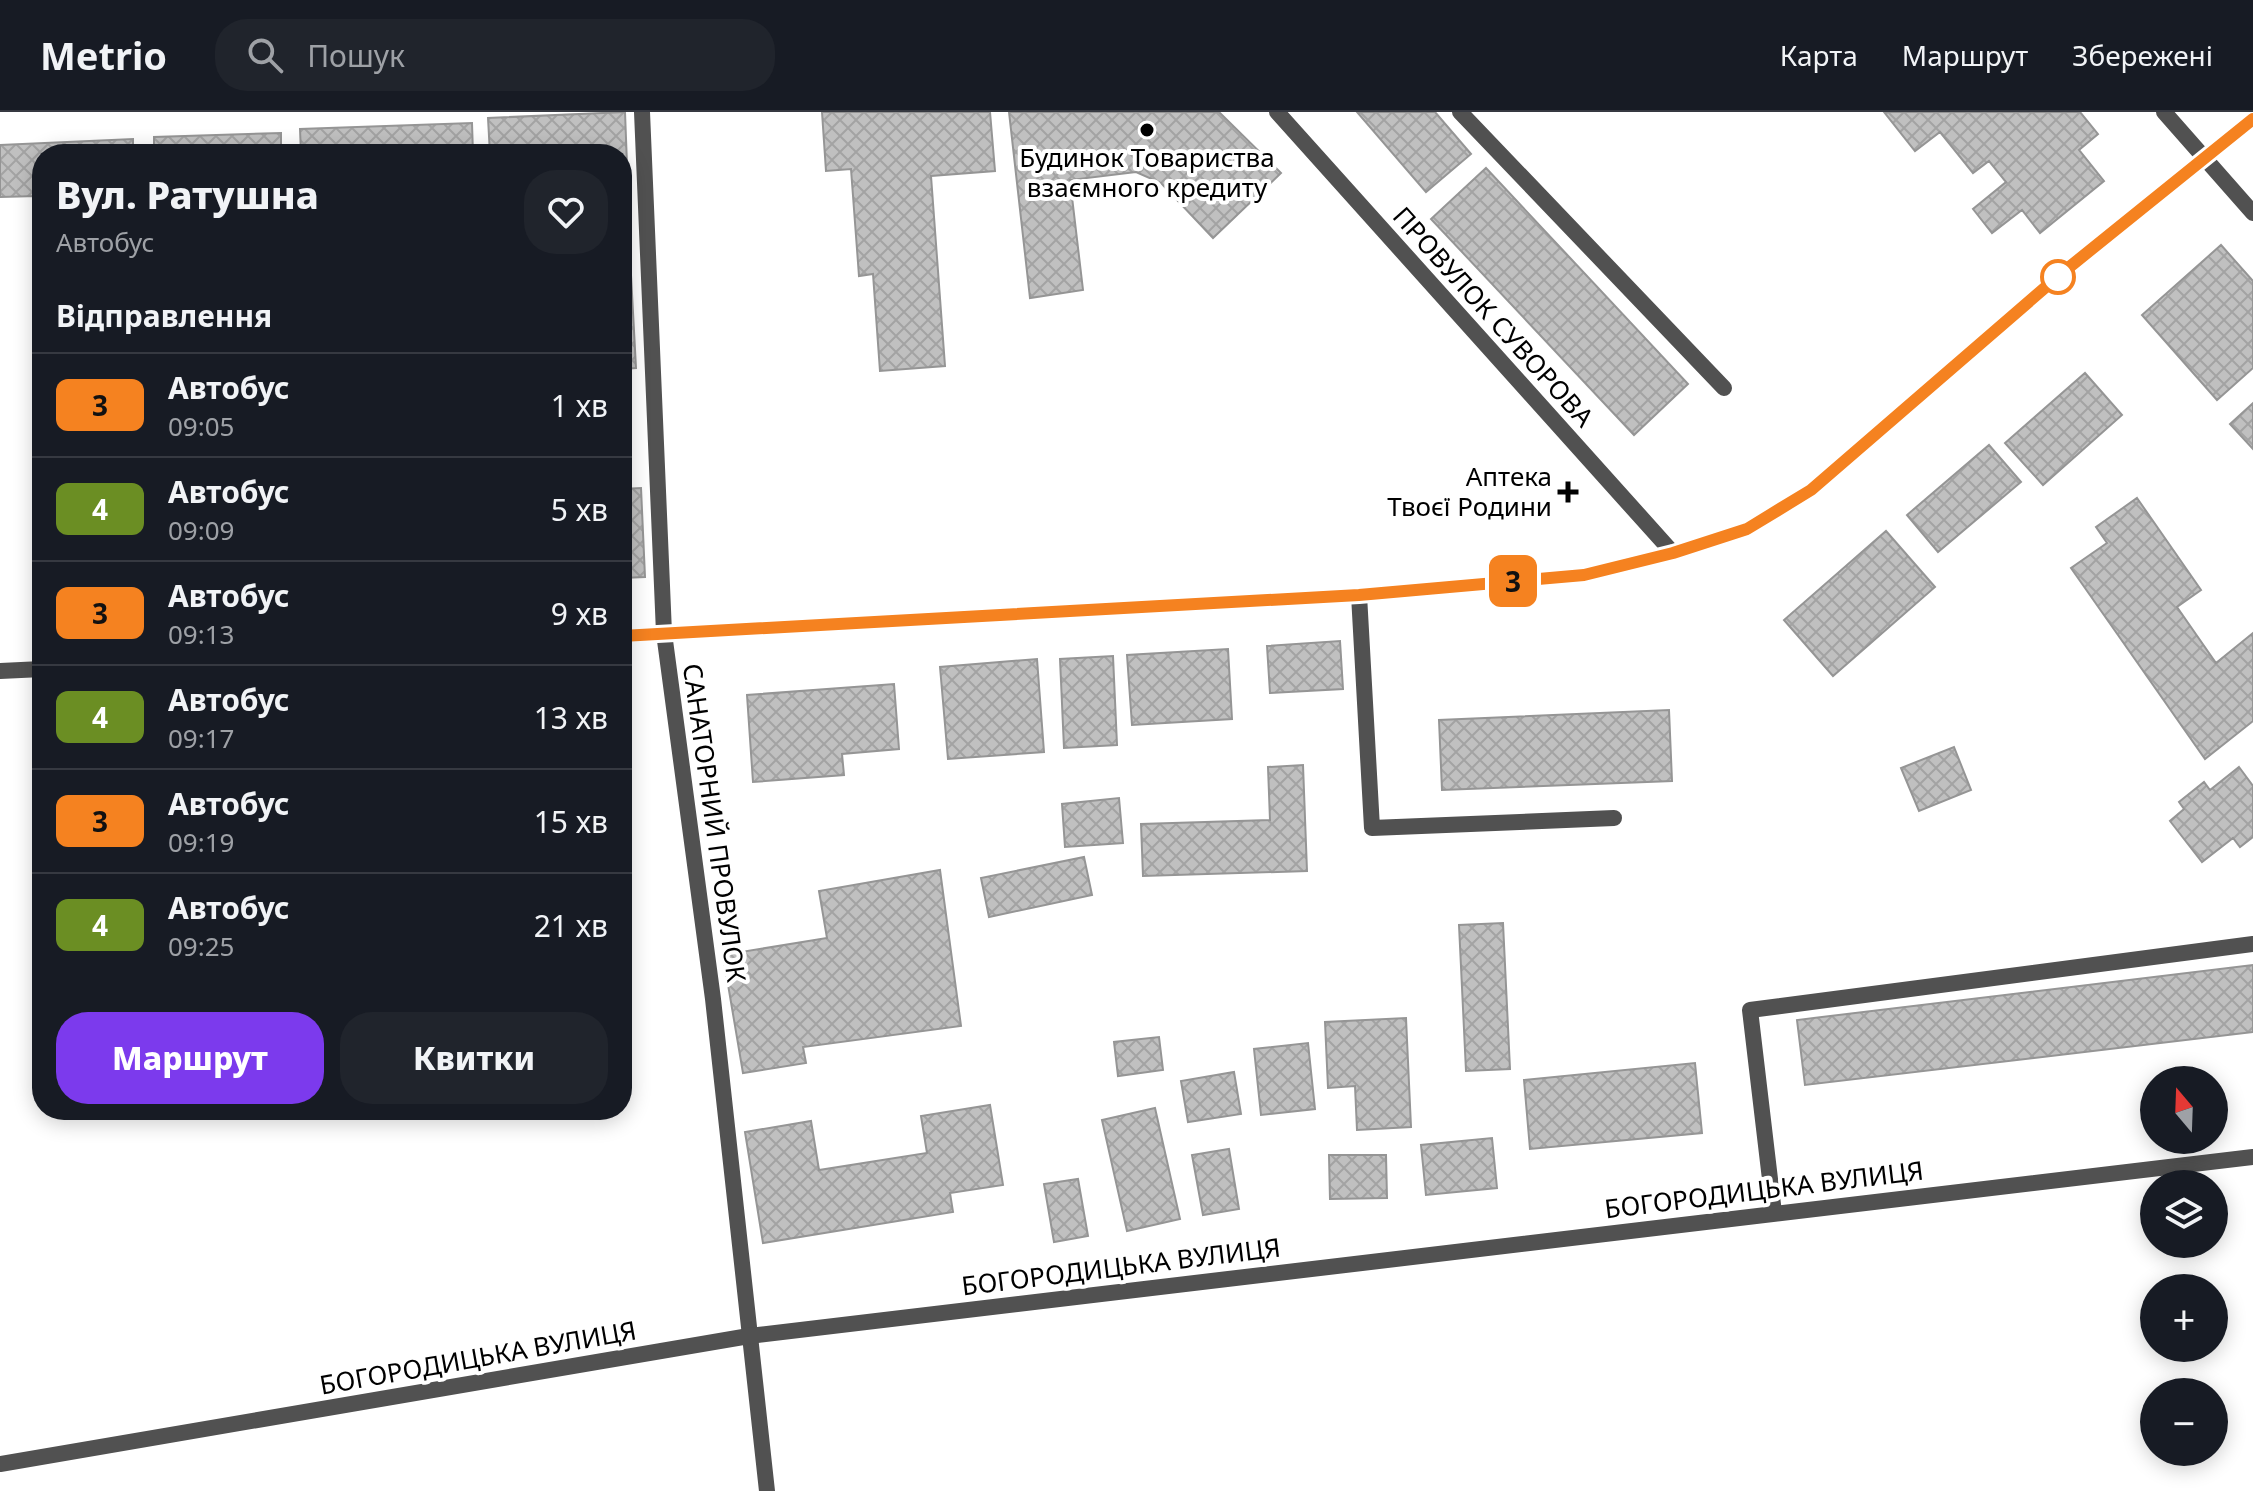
<!DOCTYPE html>
<html lang="uk">
<head>
<meta charset="utf-8">
<style>
  body { margin:0; font-family:"Noto Sans",sans-serif; background:#20242c; color:#f1f3f6; height:100vh; display:flex; flex-direction:column; font-size:30px; white-space:nowrap }
  * { box-sizing:border-box; margin:0 }
  p { font-size:26px; color:#9ea1a6 }
  .icon { flex:none; width:44px; height:44px; fill:none; stroke:currentColor; stroke-width:2; stroke-linecap:round; stroke-linejoin:round }
  .map { position:relative; flex:1; overflow:hidden }
  .panel { position:absolute; left:32px; top:32px; width:600px; height:976px; display:flex; flex-direction:column; background:#171b24; border-radius:32px; box-shadow:0 4px 20px #0003 }
  .panel>* { flex:none }
  .badge { padding:0 16px; border-radius:12px; font-size:28px; line-height:52px }
  .needle { width:52px; rotate:341deg }
  .tools { position:absolute; left:2140px; top:954px; display:grid; gap:16px }
  .tools a { display:grid; place-items:center; width:88px; height:88px; border-radius:50%; background:#171b24; box-shadow:0 4px 20px #0003; font-size:40px }
  .map>.badge { position:absolute; translate:-50% -50%; box-shadow:0 0 0 4px #fff }
  h2 { padding:0 24px; font-size:30px; line-height:72px }
  .round { display:grid; place-items:center; flex:none; width:84px; height:84px; border-radius:32px; background:#20242c }
  .summary { display:flex; align-items:center; justify-content:space-between; height:136px; padding:0 24px }
  h1 { font-size:38px; font-weight:800; line-height:60px }
  .primary-button { display:flex; gap:16px; margin-top:auto; padding:16px 24px }
  .primary-button a { flex:1; height:92px; border-radius:32px; background:#7c3aed; color:#fff; font-size:32px; font-weight:800; line-height:92px; text-align:center }
  .primary-button a+a { background:#20242c; color:#f1f3f6 }
  ul { padding:0; list-style:none }
  li { display:flex; align-items:center; gap:24px; height:104px; padding:0 24px; border-top:2px solid #363941 }
  li div { flex:1 }
  li b { display:block; font-size:30px }
  li em { font-style:normal }
  li .badge { min-width:88px; font-weight:700; text-align:center }
  header { display:flex; align-items:center; gap:48px; box-sizing:border-box; height:112px; padding:0 40px; background:#171b24; border-bottom:2px solid #363941 }
  header strong { font-size:38px }
  nav { display:flex; gap:44px; margin-inline-start:auto; font-size:28px }
  .search { width:560px; height:72px; background:#20242c; display:flex; align-items:center; gap:20px; box-sizing:border-box; padding:0 28px; border-radius:32px; color:#9ea1a6; font-size:30px }
  .map>svg:first-child { display:block }
</style>
</head>
<body>
<header>
<strong>Metrio</strong>
<div class="search"><svg class="icon" aria-label="search" viewBox="0 0 24 24"><circle cx="10" cy="10" r="6"/><path d="M15 15l6 6"/></svg>Пошук</div>
<nav><a>Карта</a><a>Маршрут</a><a>Збережені</a></nav>
</header>
<div class="map">
<svg width="2253" height="1379" viewBox="0 0 2253 1379">
  <defs>
    <pattern id="building-cross-hatch" width="8" height="8" patternUnits="userSpaceOnUse" patternTransform="scale(2)"><rect width="8" height="8" fill="#c0c0c0"/><path d="M0 0l8 8M0 8l8-8" fill="none" stroke="#a3a3a3"/></pattern>
  </defs>
  <rect width="100%" height="100%" fill="#fff"/>
  <path fill="url(#building-cross-hatch)" stroke="#959595" stroke-width="2" d="M625,0L629,106L622,107V42H490L488,6Z
    M822,0H990L995,59L931,64L945,254L880,259L873,162L859,164L851,57L826,59Z
    M1009,0H1219L1281,61L1213,126L1161,71L1136,60L1070,68L1083,178L1030,186Z
    M1357,0H1435L1471,42L1426,80Z
    M1884,0H2080L2098,22L2079,38L2104,69L2040,121L2022,98L1992,121L1973,97L2006,70L1989,49L1973,61L1940,20L1915,39Z
    M472,11L473,42H301L300,17Z
    M281,21V42H154V25Z
    M133,27V42H42V125H39L37,84L0,85V33Z
    M1486,56L1688,272L1634,323L1431,107Z
    M629,126L636,256L622,257V127Z
    M2221,133L2253,169V256L2217,288L2142,203Z
    M2085,261L2122,303L2043,373L2005,331Z
    M2253,291V337L2230,312Z
    M1989,333L2021,370L1938,440L1907,403Z
    M641,376L645,465L622,466V377Z
    M2137,386L2201,478L2177,495L2216,551L2253,521V609L2205,647L2071,456L2107,431L2096,415Z
    M1886,419L1935,475L1833,564L1784,508Z
    M1340,529L1343,577L1270,581L1267,534Z
    M1228,537L1232,607L1132,613L1127,543Z
    M1113,544L1117,633L1064,636L1060,547Z
    M1037,547L1044,640L948,647L940,555Z
    M894,572L899,637L842,642L844,663L753,670L747,583Z
    M1669,598L1672,669L1442,678L1439,608Z
    M1954,635L1971,678L1919,699L1901,656Z
    M1303,653L1307,759L1143,764L1141,712L1270,708L1268,655Z
    M2239,655L2253,674V725L2240,735L2233,726L2202,750L2170,709L2184,697L2179,690L2204,670L2210,678Z
    M1119,686L1123,731L1065,735L1062,692Z
    M1084,745L1092,783L989,805L981,766Z
    M940,758L961,914L803,935L806,951L743,961L723,843L827,826L819,779Z
    M1503,811L1510,957L1466,959L1459,813Z
    M2253,853V920L1805,973L1797,908Z
    M1406,906L1411,1015L1357,1018L1355,974L1328,976L1325,910Z
    M1159,925L1163,958L1118,964L1114,930Z
    M1308,931L1315,997L1261,1003L1254,937Z
    M1695,951L1702,1021L1530,1037L1524,968Z
    M1234,960L1241,1002L1188,1010L1181,969Z
    M990,993L1003,1073L950,1081L953,1100L763,1131L745,1020L811,1009L819,1058L927,1041L921,1004Z
    M1155,996L1180,1107L1127,1119L1102,1008Z
    M1492,1026L1497,1076L1426,1083L1421,1033Z
    M1229,1037L1239,1097L1203,1103L1192,1043Z
    M1329,1043H1386L1387,1086L1330,1087Z
    M1078,1067L1088,1124L1054,1130L1044,1072Z"/>
  <g fill="none" stroke-linecap="round" stroke-linejoin="round">
    <path stroke="#515151" stroke-width="16" d="M1460,0L1724,276
      M1359,483L1372,716L1614,706
      M1774,1101L1750,898L2253,832"/>
    <path stroke="#515151" stroke-width="16" d="M1277,0L1673,441"/>
    <path stroke="#515151" stroke-width="16" d="M642,0L664,521L713,887L767,1379"/>
    <path stroke="#515151" stroke-width="16" d="M2164,0L2253,101
      M622,524L1359,483L1584,463L1673,441L1747,417L1811,378L2062,161L2253,7
      M0,559L42,557
      M0,1352L749,1224L2253,1045"/>
  </g>
  <g fill="none" stroke-linecap="round" stroke-linejoin="round">
    <g stroke="#fff" stroke-width="18">
      <path id="line" d="M622,524L1359,483L1584,463L1673,441L1747,417L1811,378L2062,161L2253,7"/>
    </g>
    <use href="#line" stroke="#f58220" stroke-width="12"/>
  </g>
  <g fill="#000" stroke="#fff" stroke-width="3">
    <circle cx="1147" cy="18" r="8"/>
    <path d="M1564 368h8v8h8v8h-8v8h-8v-8h-8v-8h8z"/>
  </g>
  <circle fill="#fff" stroke="#f58220" stroke-width="4" cx="2058" cy="165" r="16"/>
  <g text-anchor="middle" stroke-width="8" stroke-linejoin="round" paint-order="stroke">
    <g font-size="26" fill="#000" stroke="#fff">
      <text x="1147" y="55">Будинок Товариства<tspan x="1147" dy="30">взаємного кредиту</tspan></text>
      <text x="1552" y="374" text-anchor="end">Аптека<tspan x="1552" dy="30">Твоєї Родини</tspan></text>
    </g>
    <g font-size="26" fill="#000" stroke="#fff">
      <text transform="translate(1493 205) rotate(48)" y="9">ПРОВУЛОК СУВОРОВА</text>
      <text transform="translate(714 711) rotate(82)" y="9">САНАТОРНИЙ ПРОВУЛОК</text>
      <text transform="translate(1764 1078) rotate(-7)" y="9">БОГОРОДИЦЬКА ВУЛИЦЯ</text>
      <text transform="translate(1121 1155) rotate(-7)" y="9">БОГОРОДИЦЬКА ВУЛИЦЯ</text>
      <text transform="translate(478 1246) rotate(-10)" y="9">БОГОРОДИЦЬКА ВУЛИЦЯ</text>
    </g>
  </g>
</svg>
<div class="tools">
<a><svg class="needle" viewBox="-14 -14 28 28"><path d="M0-13l5 13h-10z" fill="#e53935"/><path d="M0 13l5-13h-10z" fill="#9ea1a6"/></svg></a>
<a><svg class="icon" aria-label="layers" viewBox="0 0 24 24"><path d="M12 4l9 5-9 5-9-5zM3 14l9 5 9-5"/></svg></a>
<a>+</a>
<a>−</a>
</div>
<b class="badge" style="left:1513px;top:469px;background:#f58220;color:#111">3</b>
<section class="panel">
<div class="summary"><div><h1>Вул. Ратушна</h1><p>Автобус</p></div><a class="round"><svg class="icon" aria-label="heart" viewBox="0 0 24 24"><path d="M12 20l-8-8c-3-5 5-10 8-4 3-6 11-1 8 4z"/></svg></a></div>
<h2>Відправлення</h2>
<ul>
<li><span class="badge" style="background:#f58220;color:#111">3</span><div><b>Автобус</b><p>09:05</p></div><em>1 хв</em></li>
<li><span class="badge" style="background:#6b8e23;color:#fff">4</span><div><b>Автобус</b><p>09:09</p></div><em>5 хв</em></li>
<li><span class="badge" style="background:#f58220;color:#111">3</span><div><b>Автобус</b><p>09:13</p></div><em>9 хв</em></li>
<li><span class="badge" style="background:#6b8e23;color:#fff">4</span><div><b>Автобус</b><p>09:17</p></div><em>13 хв</em></li>
<li><span class="badge" style="background:#f58220;color:#111">3</span><div><b>Автобус</b><p>09:19</p></div><em>15 хв</em></li>
<li><span class="badge" style="background:#6b8e23;color:#fff">4</span><div><b>Автобус</b><p>09:25</p></div><em>21 хв</em></li>
</ul>
<div class="primary-button"><a>Маршрут</a><a>Квитки</a></div>
</section>
</div>
</body>
</html>
